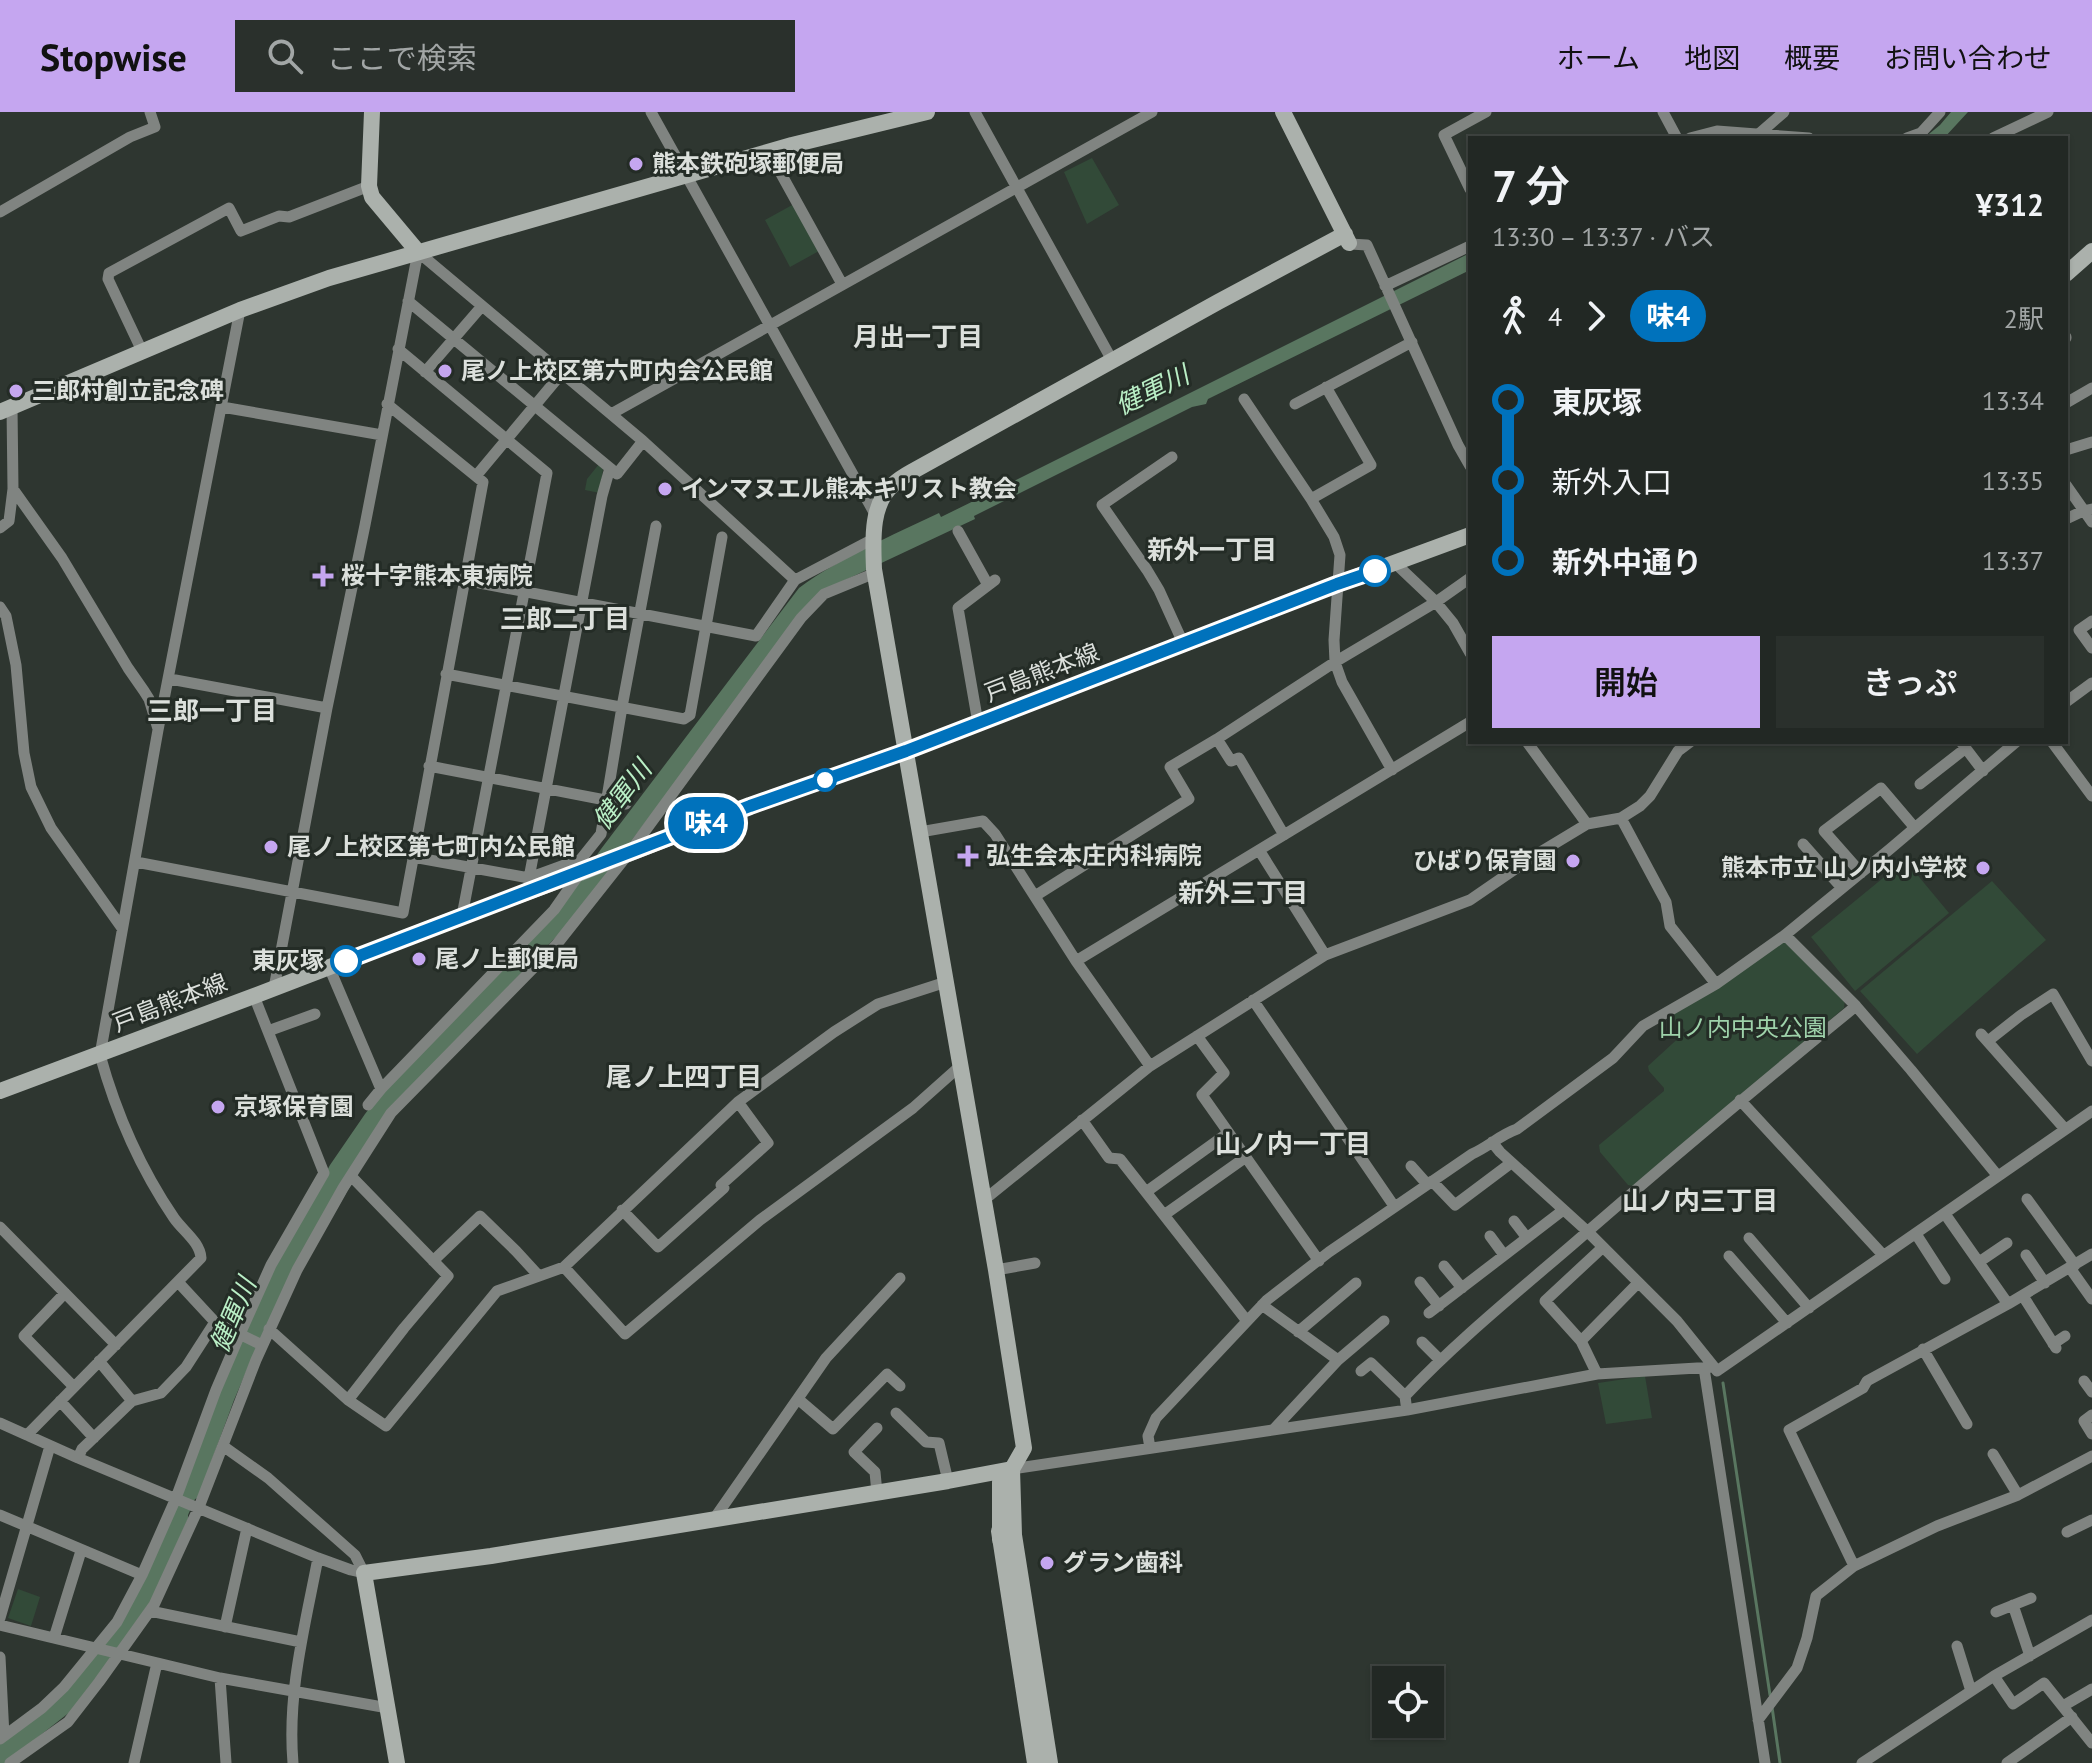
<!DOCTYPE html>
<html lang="ja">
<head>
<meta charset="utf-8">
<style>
  body { margin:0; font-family:"PT Sans","Noto Sans JP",sans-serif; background:#2a302c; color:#f1f3f6; height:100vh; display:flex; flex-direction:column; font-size:30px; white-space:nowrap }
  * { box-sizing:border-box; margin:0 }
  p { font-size:26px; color:#a2a6a6 }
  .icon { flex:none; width:44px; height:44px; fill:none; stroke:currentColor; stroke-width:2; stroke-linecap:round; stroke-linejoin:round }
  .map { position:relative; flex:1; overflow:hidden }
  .sheet { position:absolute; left:1468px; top:24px; width:600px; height:608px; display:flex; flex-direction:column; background:#222824; border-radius:0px; box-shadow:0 2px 6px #0004,0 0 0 2px #3f4441 }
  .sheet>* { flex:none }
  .badge { padding:0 16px; border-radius:26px; font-size:28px; line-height:52px }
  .controls { position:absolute; left:1372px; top:1554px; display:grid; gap:16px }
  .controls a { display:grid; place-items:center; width:72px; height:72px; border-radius:0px; background:#222824; box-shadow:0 2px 6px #0004,0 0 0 2px #3f4441; font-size:40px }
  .map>.badge { position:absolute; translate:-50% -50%; box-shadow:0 0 0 4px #fff }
  .legs { display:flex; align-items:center; gap:12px; height:88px; padding:0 24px; font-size:26px }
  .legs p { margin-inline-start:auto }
  .overview { display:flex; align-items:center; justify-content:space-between; height:136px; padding:0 24px }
  h1 { font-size:44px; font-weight:600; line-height:60px }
  .primary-button { display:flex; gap:16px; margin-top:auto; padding:16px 24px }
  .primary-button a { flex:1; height:92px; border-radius:0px; background:#c5a6f0; color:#111; font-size:32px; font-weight:600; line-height:92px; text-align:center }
  .primary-button a+a { background:#2a302c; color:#f1f3f6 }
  ul { padding:0 24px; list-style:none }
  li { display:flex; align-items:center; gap:28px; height:80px; font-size:30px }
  li i { display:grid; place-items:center; width:12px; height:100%; margin:0 10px; background:currentColor }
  li i::after { content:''; width:20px; height:20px; margin:-10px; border:6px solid; border-radius:50%; background:#222824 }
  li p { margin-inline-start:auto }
  li:first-child i { background:linear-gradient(#0000 50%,currentColor 0) }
  li:last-child i { background:linear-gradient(currentColor 50%,#0000 0) }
  header { display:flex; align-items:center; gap:48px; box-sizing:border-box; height:112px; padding:0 40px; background:#c5a6f0; color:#111 }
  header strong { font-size:38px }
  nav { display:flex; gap:44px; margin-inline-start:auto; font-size:28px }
  .search { width:560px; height:72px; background:#2a302c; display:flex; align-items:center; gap:20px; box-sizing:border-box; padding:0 28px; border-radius:0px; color:#a2a6a6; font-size:30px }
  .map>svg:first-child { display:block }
</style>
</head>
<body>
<header>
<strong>Stopwise</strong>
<div class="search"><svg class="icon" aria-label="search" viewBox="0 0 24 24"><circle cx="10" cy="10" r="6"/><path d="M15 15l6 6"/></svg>ここで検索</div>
<nav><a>ホーム</a><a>地図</a><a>概要</a><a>お問い合わせ</a></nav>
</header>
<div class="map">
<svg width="2092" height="1651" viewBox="0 0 2092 1651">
  <rect width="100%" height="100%" fill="#2e3630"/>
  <path fill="#324a38" d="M1092,46L1119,93L1087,112L1064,60Z
    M794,92L819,139L790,155L765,108Z
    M599,352L603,357L600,381L585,378L587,367Z
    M1905,748L1949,801L1855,879L1811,825Z
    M1992,769L2046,828L1917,942L1860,879Z
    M1780,831H1786L1845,887L1844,896L1633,1074L1628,1073L1600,1040L1599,1033L1664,979V976L1649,959L1648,954L1684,921L1685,918L1668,904Z
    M1645,1264L1652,1306L1606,1312L1598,1271Z
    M18,1477L40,1485L31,1514L8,1506Z"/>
  <path fill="#597660" d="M1951,0H1968L1944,26H1924L1940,13Z
    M1470,141V158L1208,287L1206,292L1192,295L974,404L975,407L824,478L631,729L580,800L401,986L255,1239L234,1288L198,1386L195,1387L188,1403V1407L151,1489L75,1596L5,1651H0V1632L23,1615L117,1514L274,1156L330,1053L365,1002L381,981L567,786L601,737L799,476C841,445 891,424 939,401L941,405L998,377Z"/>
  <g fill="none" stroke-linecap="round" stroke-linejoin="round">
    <path stroke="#597660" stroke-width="3" d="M1723,1271L1770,1583
      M1772,1595L1780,1651"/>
    <path stroke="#808481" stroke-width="11" d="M651,0L876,404
      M975,0L1113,250
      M1663,0L1677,26
      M1760,21L1784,0
      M1690,26L1717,19L1809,26
      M1907,26L1921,21L1940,0
      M1993,26L2048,0
      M769,40L842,172
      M1470,77L1444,23L1486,0
      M0,100L130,25L155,15L150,0
      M1350,132L1367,133L1458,333L1470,354
      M1385,174L1470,134
      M408,189L610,356L602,384L529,766L413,745
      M2066,225V226
      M398,237L547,361L462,804
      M142,239L108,167L109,161L229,96L241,119L279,104L289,105L369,74
      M425,260L482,194
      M1326,275L1371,353L1311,387L1334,425L1340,443L1334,528L1335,550L1342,570L1392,658
      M1244,287L1311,387
      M2066,291L2092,276
      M1295,292L1412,230
      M222,295L382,323
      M611,302L1152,0
      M2066,338L2092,330
      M1172,345L1102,393L1147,458L1159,478L1184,533
      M610,356L617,362L643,329
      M476,364L562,261
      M2066,373L2092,410
      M13,377L62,446L128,556L144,579L149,587L158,617
      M2066,407L2083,399L2092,397
      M0,416L9,409L13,377L12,295
      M958,419L988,473
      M1396,452L1435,489L1453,511L1470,541
      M464,468L756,524L795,468L873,427
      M0,495L6,504L16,553L24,641L31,675L51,716L122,816
      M2092,509L2079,518L2092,536
      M446,562L684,607L690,603L722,425
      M170,567L327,596
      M2066,590L2092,571
      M978,611L958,496L995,468
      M1527,630L1587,712
      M1961,630L1983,659
      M2052,630L2092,684
      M429,654L626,692
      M1920,672L1966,636
      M1621,706L1666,790L1670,814L1716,872
      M920,720L983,709L995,722L1076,849L1150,954
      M1284,723L1239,646L1231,649L1217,627L1335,550L1436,490L1470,466
      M1803,732L1842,776
      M1259,738L1325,843
      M136,750L403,801L483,370L387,292
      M1861,761L1824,719L1881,676L1915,716
      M529,771V766L581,747L601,722L622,595L656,414
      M1035,784L1189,687L1170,655L1217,627
      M1785,823L1856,894L1911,958L1997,1063
      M1076,849L1470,610
      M329,855L381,977
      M274,876L327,596L365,413L418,140L643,329L795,468
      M1253,888L1394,1094
      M268,919L315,902
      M1981,922L2065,1017
      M1197,924L1224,961L1202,983L1319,1149
      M1988,929L2021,903L2053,882L2092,949
      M1740,988L1883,1143
      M368,993L381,977L554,798L580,761
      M1082,1008L1109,1046L1120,1047L1247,1209
      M1492,1030L1500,1040L1587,1119L1677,1209L1714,1255
      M1411,1054L1427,1072
      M1432,1069L1455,1093L1511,1051
      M721,1073L768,1031L738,990
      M1146,1080L1228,1021
      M2027,1087L2075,1153
      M984,1088L1150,954L1325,843L1470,788L1534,744L1587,712L1621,706L1640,694L1650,684L1678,639L1690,630
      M622,1098L658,1135L724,1076
      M1945,1102L2008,1192
      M1164,1103L1246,1045
      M1514,1109L1527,1126
      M0,1115L116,1233
      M1916,1122L1945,1167
      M1490,1124L1504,1143
      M1749,1126L1809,1196
      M2026,1143L2045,1171
      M1729,1144L1787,1211
      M433,1149L480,1104L516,1139L538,1163
      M1979,1150L2007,1131
      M1444,1154L1462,1176
      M564,1155L625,1222L760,1108L913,996L959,955
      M2070,1156L2092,1187
      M996,1158L1035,1151
      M178,1170L215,1210L262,1233
      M1420,1170L1439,1194
      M65,1181L24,1224L74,1275
      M2023,1184L2056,1236
      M1262,1193L1338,1248
      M1429,1201L1562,1099
      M269,1217L348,1288L386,1314L497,1179L564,1155L738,990L834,920L878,892L946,870
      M1298,1220L1356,1171
      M1581,1229L1638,1171
      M1422,1230L1440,1248
      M2053,1232L2065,1224
      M1923,1237L1967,1312
      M99,1249L132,1289L161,1281L186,1255L215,1210
      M1704,1256L1765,1651
      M1361,1259L1371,1251L1405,1284L1406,1292
      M1597,1262L1581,1229L1545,1189L1602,1136
      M2084,1269L2092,1280
      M1405,1284C1456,1230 1515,1182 1572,1133C1665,1052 1760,972 1856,894
      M798,1287L833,1317L887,1262L900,1274
      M348,1288L404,1216L448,1164L351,1064
      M60,1289L94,1326
      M896,1301L926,1330L939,1331L948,1369
      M2092,1303L2084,1309L2092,1322
      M0,1311L78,1346L318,1446L351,1458L364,1461
      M877,1316L854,1340L875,1360L877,1381
      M1273,1318L1338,1248L1384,1209
      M27,1323L201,1146C200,1130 183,1119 174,1106C140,1056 116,1001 100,943L158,618L240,198
      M223,1334L268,1366L355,1443L364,1461
      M1150,1336L1148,1324L1156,1306L1267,1188L1329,1140L1472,1042C1488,1035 1500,1023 1517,1017L1613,946L1643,914L1716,872L1785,823L1890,737L2016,630
      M1993,1342L2018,1383
      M78,1346L82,1337L132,1289
      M1012,1357L1407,1298L1597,1262L1714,1255L1717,1259L2092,999
      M0,1403L142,1463L176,1386L216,1278L240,1222L271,1153L324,1061L254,884
      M714,1407L826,1246L900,1166
      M2067,1420L2092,1408
      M1854,1454L1789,1318L1863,1276L1867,1269L2008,1192L2092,1142
      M2013,1493L2030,1544
      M150,1499L301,1530
      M1996,1500L2031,1486
      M0,1506L50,1334
      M0,1513L220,1566L388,1596
      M225,1515L247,1416
      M54,1526L81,1439
      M1957,1534L1971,1579
      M0,1545L4,1624
      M1994,1564L2013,1592L2044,1571L2092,1631
      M220,1566L226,1651
      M2063,1594L2092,1577
      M1758,1608L1797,1556L1807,1526L1816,1484L1854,1454L1937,1414L2018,1383L2092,1344
      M0,1627L42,1596L64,1575L117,1510L142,1463
      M10,1651L68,1610L99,1570L154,1493L199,1395L256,1248L297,1158L343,1076L391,1001L557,832L629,741L801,506L824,482L875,461
      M134,1651L157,1551
      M293,1651C287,1581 305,1514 318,1446
      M1862,1651L1994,1564L2092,1508
      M2007,1651L2072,1605"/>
    <path stroke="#abb1ac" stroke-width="16" d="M372,0L369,74L372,85L418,140
      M1283,0L1349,131
      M2066,162L2092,139
      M0,300L240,198L329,166L792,33L927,0
      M0,979L254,884L462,804L580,761L750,694L906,639L1337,472L1470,423
      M1012,1357L1014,1423L1050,1651
      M999,1419L1035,1651
      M1000,1428V1370L1012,1357L1024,1336L996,1158L874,457C873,430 870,391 894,372C900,366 908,362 915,358L1218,190L1345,122
      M397,1651L364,1461L491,1444L948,1369L1012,1357"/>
  </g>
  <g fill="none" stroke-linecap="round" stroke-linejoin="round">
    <g stroke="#fff" stroke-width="18">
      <path id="line-1" d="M346,849L750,694L906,639L1337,472L1375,459"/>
    </g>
    <use href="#line-1" stroke="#0072bc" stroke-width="12"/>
  </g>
  <g fill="#c5a6f0" stroke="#242c26" stroke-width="3">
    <circle cx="636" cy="52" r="8"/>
    <circle cx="445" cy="259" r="8"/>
    <circle cx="16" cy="279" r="8"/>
    <circle cx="665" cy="377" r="8"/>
    <path d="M319 452h8v8h8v8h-8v8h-8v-8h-8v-8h8z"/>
    <circle cx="271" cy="735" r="8"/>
    <path d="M964 732h8v8h8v8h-8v8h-8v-8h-8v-8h8z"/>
    <circle cx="1573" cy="749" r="8"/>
    <circle cx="1983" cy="756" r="8"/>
    <circle cx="419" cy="847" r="8"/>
    <circle cx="218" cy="995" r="8"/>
    <circle cx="1047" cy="1451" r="8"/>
  </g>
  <g fill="#fff" stroke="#0072bc" stroke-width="4">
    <circle cx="1375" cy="459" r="14"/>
    <circle cx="825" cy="668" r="10"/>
    <circle cx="346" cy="849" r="14"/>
  </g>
  <g text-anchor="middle" stroke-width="6" stroke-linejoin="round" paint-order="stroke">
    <g font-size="24" font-weight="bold" fill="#dce0dc" stroke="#242c26" text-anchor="start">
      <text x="652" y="60">熊本鉄砲塚郵便局</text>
      <text x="461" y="267">尾ノ上校区第六町内会公民館</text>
      <text x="32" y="287">三郎村創立記念碑</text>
      <text x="681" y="385">インマヌエル熊本キリスト教会</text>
      <text x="341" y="472">桜十字熊本東病院</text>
      <text x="287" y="743">尾ノ上校区第七町内公民館</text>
      <text x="986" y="752">弘生会本庄内科病院</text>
      <text x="1557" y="757" text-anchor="end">ひばり保育園</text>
      <text x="1967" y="764" text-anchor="end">熊本市立 山ノ内小学校</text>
      <text x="435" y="855">尾ノ上郵便局</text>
      <text x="234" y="1003">京塚保育園</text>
      <text x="1063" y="1459">グラン歯科</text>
    </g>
    <g font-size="24" fill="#dce0dc" stroke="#242c26">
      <text transform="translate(1042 561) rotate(-21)" y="8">戸島熊本線</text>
      <text transform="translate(170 891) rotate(-21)" y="8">戸島熊本線</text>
    </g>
    <g font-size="24" font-weight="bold" fill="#dce0dc" stroke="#242c26" text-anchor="end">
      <text x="324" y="857">東灰塚</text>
    </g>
    <g font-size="24" fill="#9ed2aa" stroke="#242c26">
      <text x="1743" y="924">山ノ内中央公園</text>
    </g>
    <g font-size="26" font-weight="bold" fill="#dce0dc" stroke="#242c26">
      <text x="918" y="234">月出一丁目</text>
      <text x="1212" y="447">新外一丁目</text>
      <text x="565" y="516">三郎二丁目</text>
      <text x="212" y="608">三郎一丁目</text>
      <text x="1243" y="790">新外三丁目</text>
      <text x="684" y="974">尾ノ上四丁目</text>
      <text x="1293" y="1041">山ノ内一丁目</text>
      <text x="1700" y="1098">山ノ内三丁目</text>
    </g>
    <g font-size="26" font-style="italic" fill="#baefc6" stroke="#242c26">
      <text transform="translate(1152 278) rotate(-26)" y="9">健軍川</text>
      <text transform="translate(622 683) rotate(-53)" y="9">健軍川</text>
      <text transform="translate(233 1203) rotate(-67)" y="9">健軍川</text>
    </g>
  </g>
</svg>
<div class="controls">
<a><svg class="icon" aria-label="locate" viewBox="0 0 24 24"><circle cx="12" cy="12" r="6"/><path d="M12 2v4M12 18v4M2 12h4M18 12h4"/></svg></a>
</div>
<b class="badge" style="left:706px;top:711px;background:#0072bc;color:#fff">味4</b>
<section class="sheet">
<div class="overview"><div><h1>7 分</h1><p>13:30 – 13:37 · バス</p></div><b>¥312</b></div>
<div class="legs"><svg class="icon" aria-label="walk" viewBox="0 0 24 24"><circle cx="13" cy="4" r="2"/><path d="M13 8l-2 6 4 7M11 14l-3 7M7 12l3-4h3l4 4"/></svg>4<svg class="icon" aria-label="forward" viewBox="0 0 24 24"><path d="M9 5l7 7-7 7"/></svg><b class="badge" style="background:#0072bc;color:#fff">味4</b><p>2駅</p></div>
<ul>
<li><i style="color:#0072bc"></i><b>東灰塚</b><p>13:34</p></li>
<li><i style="color:#0072bc"></i><span>新外入口</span><p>13:35</p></li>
<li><i style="color:#0072bc"></i><b>新外中通り</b><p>13:37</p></li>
</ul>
<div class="primary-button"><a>開始</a><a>きっぷ</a></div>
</section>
</div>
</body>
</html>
